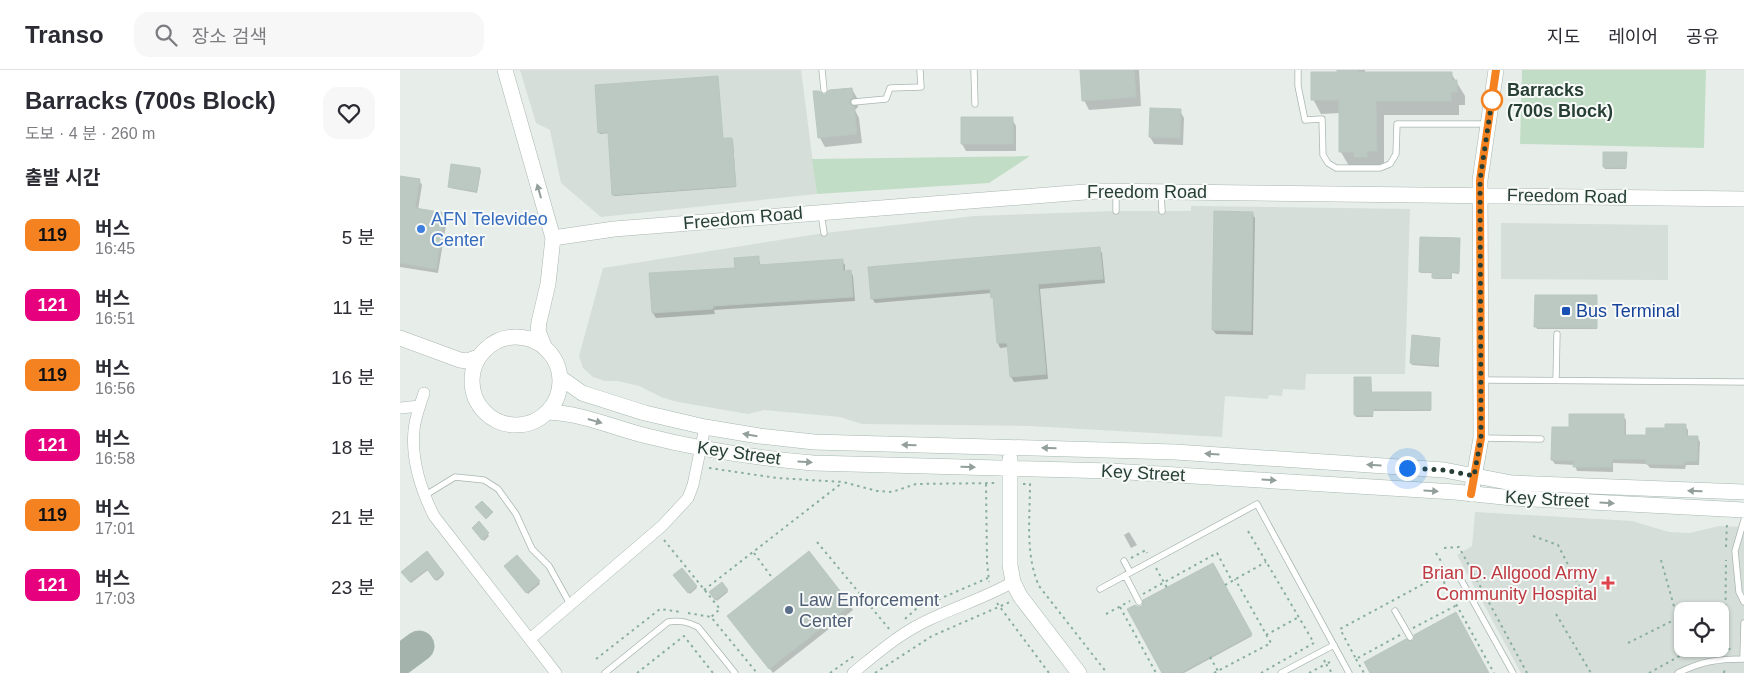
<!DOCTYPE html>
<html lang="ko">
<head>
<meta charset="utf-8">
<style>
  body { margin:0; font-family:Helvetica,"Noto Sans KR",sans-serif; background:#f7f7f7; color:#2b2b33; height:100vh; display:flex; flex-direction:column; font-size:19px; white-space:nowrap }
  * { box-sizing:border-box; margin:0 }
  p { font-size:16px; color:#7c7c81 }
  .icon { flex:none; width:28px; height:28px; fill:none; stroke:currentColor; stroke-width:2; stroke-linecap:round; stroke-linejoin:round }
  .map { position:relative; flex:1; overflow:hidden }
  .panel { display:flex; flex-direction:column; background:#fff; width:400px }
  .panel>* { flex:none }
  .badge { padding:0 10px; border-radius:8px; font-size:18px; line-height:32px }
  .controls { position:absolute; left:1274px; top:532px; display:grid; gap:10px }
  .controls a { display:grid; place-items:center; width:55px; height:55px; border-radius:10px; background:#fff; box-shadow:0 1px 4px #0004; font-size:25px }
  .you { position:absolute; width:25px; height:25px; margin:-12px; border:4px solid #fff; border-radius:50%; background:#1a73e8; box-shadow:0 0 0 8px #1a73e833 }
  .map>.badge { position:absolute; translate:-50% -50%; box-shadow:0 0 0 2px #fff }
  h2 { padding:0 25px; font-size:19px; line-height:45px }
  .round { display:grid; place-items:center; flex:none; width:52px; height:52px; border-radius:15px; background:#f7f7f7 }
  .headline { display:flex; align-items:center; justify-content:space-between; height:85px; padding:0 25px }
  h1 { font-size:24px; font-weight:800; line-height:38px }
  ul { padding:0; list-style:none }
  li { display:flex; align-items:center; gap:15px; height:70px; padding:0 25px }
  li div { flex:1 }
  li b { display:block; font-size:19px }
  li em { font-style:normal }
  li .badge { min-width:55px; font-weight:700; text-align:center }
  header { display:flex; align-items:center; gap:30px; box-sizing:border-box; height:70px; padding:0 25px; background:#fff; border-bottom:1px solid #e1e1e2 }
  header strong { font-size:24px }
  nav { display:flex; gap:28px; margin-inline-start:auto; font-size:18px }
  .search { width:350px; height:45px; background:#f7f7f7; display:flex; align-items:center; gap:12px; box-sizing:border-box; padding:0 18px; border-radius:15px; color:#7c7c81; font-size:19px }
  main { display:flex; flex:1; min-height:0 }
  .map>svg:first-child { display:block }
</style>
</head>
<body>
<header>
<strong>Transo</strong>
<div class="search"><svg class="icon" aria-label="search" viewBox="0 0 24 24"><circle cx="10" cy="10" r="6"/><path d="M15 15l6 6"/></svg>장소 검색</div>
<nav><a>지도</a><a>레이어</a><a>공유</a></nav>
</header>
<main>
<section class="panel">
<div class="headline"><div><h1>Barracks (700s Block)</h1><p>도보 · 4 분 · 260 m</p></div><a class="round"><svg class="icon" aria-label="heart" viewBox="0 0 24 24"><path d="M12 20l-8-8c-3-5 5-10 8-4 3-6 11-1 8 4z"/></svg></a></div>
<h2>출발 시간</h2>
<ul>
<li><span class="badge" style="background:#f58220;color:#111">119</span><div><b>버스</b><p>16:45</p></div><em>5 분</em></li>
<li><span class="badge" style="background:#e6007e;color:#fff">121</span><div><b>버스</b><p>16:51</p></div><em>11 분</em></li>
<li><span class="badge" style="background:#f58220;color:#111">119</span><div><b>버스</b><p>16:56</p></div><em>16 분</em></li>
<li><span class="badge" style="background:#e6007e;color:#fff">121</span><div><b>버스</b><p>16:58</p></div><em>18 분</em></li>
<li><span class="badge" style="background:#f58220;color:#111">119</span><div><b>버스</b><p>17:01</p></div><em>21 분</em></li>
<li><span class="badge" style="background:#e6007e;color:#fff">121</span><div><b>버스</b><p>17:03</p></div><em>23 분</em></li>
</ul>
</section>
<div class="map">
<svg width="1344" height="603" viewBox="0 0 1344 603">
  <rect width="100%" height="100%" fill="#e7eeea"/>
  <path fill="#d5ded8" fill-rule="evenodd" d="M120,0H401L417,124L201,147L161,113L150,60L136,53Z
    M791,136L1010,139L1005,304H906L905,320L883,319L882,326L869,325L868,329L825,326L822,367L630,356L462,354L440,347L364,340L348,344L278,332L261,327L239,316L218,311H205L193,307L183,298L179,286L203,198L424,163L575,146L716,141H791Z
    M1101,153L1268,155V210L1101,209Z
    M1075,442L1232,451L1269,462L1290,463L1319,456L1344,457V603H1121L1057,485L1072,476ZM1282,541H1320V579H1282Z"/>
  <path fill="#c2ddc6" d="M1122,0H1306L1304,78L1120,74Z
    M630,86L589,113L417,124L412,89Z"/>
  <path fill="#0003" d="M682,0H739L741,36L689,40L684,30Z
    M938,0H965V3H1051L1065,26V35H1059V45H984V95H975V100L949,96L941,82L940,43L921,44L913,29L938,3Z
    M318,7L323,70L332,69L333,71L336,117L214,126L209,63L200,64L199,62Z
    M452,19L457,28L458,37L455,40L459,48L462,73L425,77L420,68L424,26Z
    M780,41L784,48L783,75L754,74L750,67Z
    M612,49L616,56V81H566L562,74Z
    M1226,84V99H1205L1204,97Z
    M80,99L81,101L77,123L50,118L49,117Z
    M0,107L19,110L22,115L18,140L44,144L47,149L38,203L0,197Z
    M852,143L855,148L853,265L816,264L813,260Z
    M1060,171L1059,204L1052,203V209H1034L1033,203H1021L1020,201Z
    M699,179L702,183L705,213L640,219L648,309L614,312L611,307L608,277L600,278L598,273L594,231L592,223L475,233L472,228Z
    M358,187L361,196L442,191L445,195V202H451L453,206L455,231L314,240L315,244L256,248L253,243L251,205L336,199Z
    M1196,226L1197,259H1137L1136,257Z
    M1039,269V297L1012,295L1011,293Z
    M971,308L972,323L1030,324L1031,341H973V347H956L955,345Z
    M1223,346L1226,350V366H1247L1266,360L1285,356L1288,360V367H1297L1300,372L1299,395H1286L1285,399L1250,398L1247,394L1213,393V402L1177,401L1175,395L1155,394L1152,390L1170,358Z
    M79,453L89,466L84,471L74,460Z
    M729,462L737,475L731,478L724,465Z
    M27,483L44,505L37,511L28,500L11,513L4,504Z
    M812,494L852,566L784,603H763L738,538L743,537Z
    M106,498L139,512L140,514L128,524Z
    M276,507L296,517L297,518L290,524Z
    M322,514L328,522L317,531L310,522Z
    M450,535L453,540L373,603L331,550Z"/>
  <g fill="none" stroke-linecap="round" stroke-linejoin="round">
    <path stroke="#a4b4ad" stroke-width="31" d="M0,590L19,576"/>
  </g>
  <path fill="#bcc9c2" stroke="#bac7c0" d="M680,0H734L736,27L682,31Z
    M937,0H958V2H1052V10H1057V22H1051V31H976L977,81H967V87H954V82H939V30H911V2H937Z
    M318,6L323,68H332L336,116L212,125L208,62L198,63L195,15Z
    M452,18L453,27L450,30L449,33L454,37L457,64L418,68L413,21H419L424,25L427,23L429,20Z
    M750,38L781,39L780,68L749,67Z
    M561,47H613V74H561Z
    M1203,82H1227L1226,98L1203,97Z
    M51,94L80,98L77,121L48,117Z
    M0,106L20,109L15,138L45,143L36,199L0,193Z
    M814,141L853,142L851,261L812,260Z
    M1020,167L1060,168L1059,202H1052L1051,208H1032V202H1019Z
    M700,177L703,209L638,214L646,304L610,307L607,273H597L593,227L591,228L590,219L471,229L468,197Z
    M359,186V195L443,189V201L451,200L453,227L313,236V239L252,243L249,203L335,198L334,188Z
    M1135,225H1197V258L1134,257Z
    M1012,265L1040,268L1038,295L1010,293Z
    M954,307H971V322H1031V340L973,339V345H954Z
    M1169,344H1224V365H1246V358H1265V354H1286V366H1298L1297,391H1284V395L1246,394V389H1212V397H1173L1174,391L1151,390L1152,357H1169Z
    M82,431L93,442L86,449L75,437Z
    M79,451L89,463L82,470L72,458Z
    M27,481L44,503L35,510L27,499L10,512L1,502Z
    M409,481L451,535L369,599L327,546Z
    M117,485L140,511L126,523L104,496Z
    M813,493L852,564L780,603H762L727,539L735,535L738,537L742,536L743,530Z
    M282,498L297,516L288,523L273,505Z
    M322,512L328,520L315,530L309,522Z
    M1056,542L1089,603H970L964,592L1006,569L1012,571L1014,569V565Z"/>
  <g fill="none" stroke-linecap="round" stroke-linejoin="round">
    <g stroke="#aab6b0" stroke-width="7">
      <path id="service" d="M422,0L424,20
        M574,0L575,34
        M898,0V16L905,50L922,49L923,85L928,93L936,98H980L990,94L996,84L997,54H1086
        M454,32L486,29L490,18L521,17L520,0
        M716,123V141
        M761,123L762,141
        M421,143L424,163
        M1081,310L1344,312
        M1156,310L1157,264
        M1081,368L1141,369
        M24,426L55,407L84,410L98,419L116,444L132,479L149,496L170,534
        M1344,450L1335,481L1339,522L1344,532
        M724,491L730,502
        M725,505L739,532
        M1059,506L1113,603
        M700,519L857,434L949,603
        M995,541L1010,567
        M1343,589L1344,553
        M205,603L268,552C280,550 288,552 298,557L335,603
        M881,603L934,575
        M1278,603C1302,591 1318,589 1344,589"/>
    </g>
    <g stroke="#aab6b0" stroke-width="12">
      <path id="minor" d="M24,323C20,335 15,348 14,360C11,390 21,420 34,446L156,603
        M0,338L20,336
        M130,569L262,456L288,428L293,415L305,357
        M453,603C469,590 485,576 502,565C534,543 578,532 613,512"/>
    </g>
    <g stroke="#aab6b0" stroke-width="16">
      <path id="tertiary" d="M105,0L153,168L148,214L139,252L138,261L144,276
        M153,168L214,159L698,121L1344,129
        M72 311a44 44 0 1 1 88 0a44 44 0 1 1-88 0Z
        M0,268L60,290L67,291L78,287
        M1071,424L1081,368L1080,110L1096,0"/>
    </g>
    <g stroke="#a6b9b0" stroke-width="16">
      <path id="secondary" d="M161,308L182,323L245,343L305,357L359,366L414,372L775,382L1044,400L1112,413L1344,422
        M147,342C182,343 214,358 247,366C302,380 357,388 413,393L711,401L1055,422L1113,428L1344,440
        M610,389V495L613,512L620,526L679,603"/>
    </g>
    <path stroke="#8aae9e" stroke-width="2" stroke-dasharray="2.5 4" stroke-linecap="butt" d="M309,398L377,408L443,412L477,421L492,422L516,414L596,413
      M586,414L587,492L589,512
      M623,414H630C630,448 625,484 639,516L707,603
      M848,461L914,573L861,603
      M1133,466L1158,475L1185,528
      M264,470L320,539L311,547
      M417,472L490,560
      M1326,477L1327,452
      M1044,478L1059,477L1127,603
      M354,483L373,509
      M1036,483L1044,496L1040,505L1094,603
      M731,488L746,480L747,483
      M1261,490L1282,565
      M756,498L767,518
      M825,515L866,492
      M304,520L442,413
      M743,524L817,483L832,511
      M597,533L649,603
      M720,537L756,603
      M1320,542H1325
      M288,543L311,547L357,603
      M706,544L730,531
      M1156,544L1191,603
      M505,549L516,539L588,508
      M1013,558L1057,535
      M866,565L897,548
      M1000,565L956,589L940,559L1040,505
      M1228,573L1282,546
      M1325,582L1326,490
      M810,587L819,603
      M196,589L260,539L281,542
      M956,589L964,603
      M924,590L926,594L932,591
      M237,603L284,566L313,603
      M430,603L454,586
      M475,603L532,566L610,532
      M814,603L871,573L835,509
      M909,603L926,594L932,603
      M1249,603L1285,583L1302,579H1334
      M1324,603L1325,597"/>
    <use href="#service" stroke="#fff" stroke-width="5.5"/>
    <use href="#minor" stroke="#fff" stroke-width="11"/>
    <use href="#tertiary" stroke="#fff" stroke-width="15"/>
    <use href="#secondary" stroke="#fff" stroke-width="15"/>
  </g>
  <defs><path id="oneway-solid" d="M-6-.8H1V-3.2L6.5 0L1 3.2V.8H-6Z" transform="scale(1.25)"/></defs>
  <g fill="#939f9a">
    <use href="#oneway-solid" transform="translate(139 121) rotate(-106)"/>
    <use href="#oneway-solid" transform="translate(195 351) rotate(16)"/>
    <use href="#oneway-solid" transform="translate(350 365) rotate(-170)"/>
    <use href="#oneway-solid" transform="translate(509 375) rotate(-179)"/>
    <use href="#oneway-solid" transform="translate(649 378) rotate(-178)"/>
    <use href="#oneway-solid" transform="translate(812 384) rotate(-176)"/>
    <use href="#oneway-solid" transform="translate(405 392) rotate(4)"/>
    <use href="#oneway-solid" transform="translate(974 395) rotate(-176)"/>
    <use href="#oneway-solid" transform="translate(568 397) rotate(2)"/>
    <use href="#oneway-solid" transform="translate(869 410) rotate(4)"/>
    <use href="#oneway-solid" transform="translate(1031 421) rotate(4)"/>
    <use href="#oneway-solid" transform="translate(1295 421) rotate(-178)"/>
    <use href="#oneway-solid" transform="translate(1207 433) rotate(3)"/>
  </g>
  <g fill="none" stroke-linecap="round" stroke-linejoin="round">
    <g stroke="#fff" stroke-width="11">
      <path id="line" d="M1071,424L1081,368L1080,110L1096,0"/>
    </g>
    <use href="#line" stroke="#f58220" stroke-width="8"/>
    <path stroke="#273f35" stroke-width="5" stroke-dasharray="0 9" d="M1007,398L1044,400L1074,406L1081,368L1080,110L1092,30"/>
  </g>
  <circle fill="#fff" stroke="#f58220" stroke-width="2.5" cx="1092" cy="30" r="10"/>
  <circle fill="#3f7fe0" stroke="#f7faf8" stroke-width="2" cx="21" cy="159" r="5"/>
  <rect fill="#1a4fb4" stroke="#f7faf8" stroke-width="2" x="1161" y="236" width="10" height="10" rx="2.5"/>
  <path fill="#e0444e" stroke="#f7faf8" stroke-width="2" d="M1205.5 505.5h5v5h5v5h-5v5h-5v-5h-5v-5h5z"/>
  <circle fill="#5c6f8a" stroke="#f7faf8" stroke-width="2" cx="389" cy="540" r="5"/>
  <g text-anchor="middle" stroke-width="4" stroke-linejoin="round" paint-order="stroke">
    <g font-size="18" font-weight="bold" fill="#273f35" stroke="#f7faf8" text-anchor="start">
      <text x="1107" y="26">Barracks<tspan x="1107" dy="21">(700s Block)</tspan></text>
    </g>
    <g font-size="18" fill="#273f35" stroke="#f7faf8">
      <text x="747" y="128">Freedom Road</text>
      <text transform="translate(1167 126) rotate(1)" y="6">Freedom Road</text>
      <text transform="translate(343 148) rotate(-5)" y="6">Freedom Road</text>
      <text transform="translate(339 383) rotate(8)" y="6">Key Street</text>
      <text transform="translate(743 403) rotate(3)" y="6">Key Street</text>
      <text transform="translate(1147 429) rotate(3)" y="6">Key Street</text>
    </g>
    <g font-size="18" fill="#366cbe" stroke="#f7faf8" text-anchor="start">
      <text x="31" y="155">AFN Televideo<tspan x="31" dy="21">Center</tspan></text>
    </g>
    <g font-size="18" fill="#164399" stroke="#f7faf8" text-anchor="start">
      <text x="1176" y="247">Bus Terminal</text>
    </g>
    <g font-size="18" fill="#be3a42" stroke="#f7faf8" text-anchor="end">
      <text x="1197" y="509">Brian D. Allgood Army<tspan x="1197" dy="21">Community Hospital</tspan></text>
    </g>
    <g font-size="18" fill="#4e5e75" stroke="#f7faf8" text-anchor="start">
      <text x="399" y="536">Law Enforcement<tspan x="399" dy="21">Center</tspan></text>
    </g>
  </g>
</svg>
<div class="controls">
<a><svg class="icon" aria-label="locate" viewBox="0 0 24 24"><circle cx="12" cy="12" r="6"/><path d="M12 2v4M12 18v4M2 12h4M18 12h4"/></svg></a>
</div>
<div class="you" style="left:1007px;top:398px"></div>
</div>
</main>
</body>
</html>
